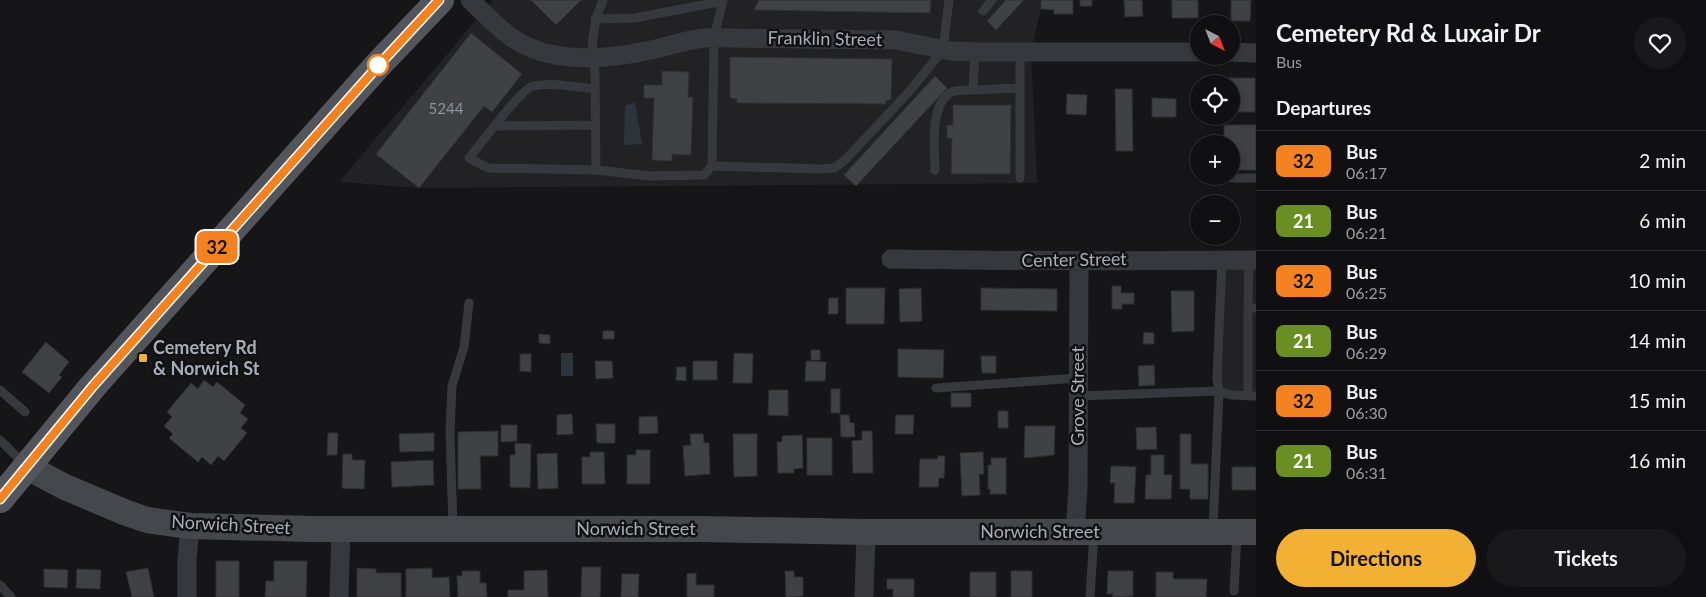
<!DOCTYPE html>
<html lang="en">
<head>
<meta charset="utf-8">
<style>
  body { margin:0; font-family:Lato,sans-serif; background:#19191b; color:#f1f3f6; height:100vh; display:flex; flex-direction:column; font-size:19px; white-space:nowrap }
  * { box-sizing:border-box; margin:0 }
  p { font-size:16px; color:#9c9d9f }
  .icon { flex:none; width:28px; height:28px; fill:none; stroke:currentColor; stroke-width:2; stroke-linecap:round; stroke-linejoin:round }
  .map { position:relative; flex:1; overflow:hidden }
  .panel { display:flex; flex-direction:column; background:#101012; width:450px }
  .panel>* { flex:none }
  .badge { padding:0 10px; border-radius:8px; font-size:18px; line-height:32px }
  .needle { width:32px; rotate:138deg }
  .controls { position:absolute; left:1190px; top:15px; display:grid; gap:10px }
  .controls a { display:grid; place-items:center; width:50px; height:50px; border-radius:50%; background:#101012; box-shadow:0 2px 8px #0003,0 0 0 1px #303032; font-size:25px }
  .map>.badge { position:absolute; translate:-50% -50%; box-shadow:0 0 0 2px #fff }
  h2 { padding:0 20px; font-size:19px; line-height:45px }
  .round { display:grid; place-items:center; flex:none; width:52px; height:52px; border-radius:26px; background:#19191b }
  .head { display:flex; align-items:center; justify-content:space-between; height:85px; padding:0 20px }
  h1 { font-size:24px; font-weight:700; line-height:38px }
  .action { display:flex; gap:10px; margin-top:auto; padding:10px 20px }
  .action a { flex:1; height:58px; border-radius:30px; background:#f2b134; color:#111; font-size:20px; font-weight:700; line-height:58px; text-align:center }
  .action a+a { background:#19191b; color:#f1f3f6 }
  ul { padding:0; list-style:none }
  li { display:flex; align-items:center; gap:15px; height:60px; padding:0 20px; border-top:1px solid #303032 }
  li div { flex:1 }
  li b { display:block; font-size:19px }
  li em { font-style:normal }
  li .badge { min-width:55px; font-weight:700; text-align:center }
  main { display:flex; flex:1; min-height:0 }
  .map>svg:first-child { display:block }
</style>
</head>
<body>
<main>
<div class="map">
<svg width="1256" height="597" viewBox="0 0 1256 597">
  <rect width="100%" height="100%" fill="#161618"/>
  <path fill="#222225" d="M493,0H1043L1031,52L1037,183L419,188L339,182Z
    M1222,259L1256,260V396L1219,391Z"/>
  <path fill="#2c353c" d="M635,102L642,144L624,145L625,106Z
    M561,353H573V376H561Z"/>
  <path fill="#404145" stroke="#303034" d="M531,0H581L556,25Z
    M759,0H931L930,13L754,10Z
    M1006,0H1024L996,30L987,21Z
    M1041,0H1073V14H1054V10L1041,9Z
    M1080,0H1092V6H1080Z
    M1124,0H1142L1143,16L1125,17Z
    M1172,0H1198V18H1172Z
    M1231,0H1251L1250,21H1231Z
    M471,33L522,74L492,112L484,106L419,188L376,154Z
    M730,57L892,59L891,100H886V104L737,103V99L730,98Z
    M662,71L689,72L688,97H693L691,155L672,154V161L652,160L654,98H644V85H662Z
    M935,76L947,88L856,186L844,175Z
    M1222,78H1255V112H1231V84H1222Z
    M1115,89H1132L1133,151H1116Z
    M1067,94L1087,95L1086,115L1066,114Z
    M1152,98L1176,99V117H1152Z
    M953,105H1011L1010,174H951L952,138H947V125H953Z
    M1224,125H1256V170H1231V144H1224Z
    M1112,286H1121V293H1134V304H1122V309H1112Z
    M846,288H885L884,324H846Z
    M921,288L922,321L900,322L899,289Z
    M981,288L1057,289V311L981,310Z
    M1171,291H1194V331L1172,332Z
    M829,298H838V314H828Z
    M603,331H614V339H603Z
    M1144,332L1154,333V344H1143Z
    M539,334L550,335V344L539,343Z
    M46,342L69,362L59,375L62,377L49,393L22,372Z
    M898,349L944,350L943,378L898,377Z
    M811,350H820V360H811Z
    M734,353L753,354L752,383H733Z
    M520,354H531V372L520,371Z
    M981,356H996V373H982Z
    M595,361H612L613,378L596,379Z
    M693,361H717V380H693Z
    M806,361L826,362L825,381H805Z
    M1154,365L1155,385L1139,386L1138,366Z
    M677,367H686V381L676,380Z
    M204,380L213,387L217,382L245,405L240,413L248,419L241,428L247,433L224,461L218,456L211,465L202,457L198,462L169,438L173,434L164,426L172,417L167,412L191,383L198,389Z
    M831,389H840V413H831Z
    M769,390H788V416L768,415Z
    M951,393H971V407H951Z
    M998,411H1008V428H998Z
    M572,414L573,434L557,435V415Z
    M840,415H849L850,423H854L855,437H841Z
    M896,415H914L913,434H895Z
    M657,416L658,433L639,434V417Z
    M596,424H615V443H597Z
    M501,425H517V441L501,442Z
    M1025,426H1055L1054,455L1024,458Z
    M1156,427L1157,449L1137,450L1136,428Z
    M498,431V456H480L481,489H458V432Z
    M862,431H872L873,473H853L852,441L862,440Z
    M328,433H338L337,455H327Z
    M434,433V451L400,452L399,434Z
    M690,434H703L704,443H709L710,474L685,476L683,446L691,445Z
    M733,434H757V476L734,477Z
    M1180,434H1191V464H1208V499H1190V489H1180Z
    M802,435L803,468L794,469V473H778L777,442H782V436Z
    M807,438H832V475H807Z
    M515,443L531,444L530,488L510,487V455H515Z
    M636,450H650V484H627V455H636Z
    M590,452H604L605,484H582V457H590Z
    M983,452L984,474H979L980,495L962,496L960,453Z
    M557,453L558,488L538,489L537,454Z
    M343,454H352V460H365L364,489L342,488Z
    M1151,455H1164V475H1172L1171,499H1145L1146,475H1151Z
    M938,456H945L944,478H939L938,487H919L920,459H938Z
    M991,458H1006V494H990V489H988V465H991Z
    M433,460L434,485L392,487L391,462Z
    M1111,466L1136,467L1134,503H1114L1115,483H1110Z
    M1232,467H1256V490H1232Z
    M216,561H239V597H216Z
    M274,561H307L306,597H265L266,581H274Z
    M582,567H601L600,597H581Z
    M148,568L154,597H132L126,572Z
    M357,568L376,569V573H401V597H357Z
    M432,568V578L449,577L450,597H406V569Z
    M44,569L68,570L67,588L44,587Z
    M77,569L101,570L100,589L76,588Z
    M547,570L548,597H508V590H524V571Z
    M462,571H480V583H486L487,597H458L457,576H462Z
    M785,571H794V577H803V596L786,597Z
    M1011,571H1032V597H1011Z
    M1108,571H1133V596L1112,597L1113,594H1107Z
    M970,572H996V597H970Z
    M1156,572H1173V579H1207L1206,597H1156Z
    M696,573V585H714V597H687V574Z
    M622,574H639L638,597H621Z
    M887,579H914V597H893V589H887Z"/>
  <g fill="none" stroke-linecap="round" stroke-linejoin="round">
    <path stroke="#37383d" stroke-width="9" d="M603,0C593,24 589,47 595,72L596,170L650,176L704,175L712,166
      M723,0L714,38L712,166L823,169L834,168L844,161L908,93L943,50L949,0
      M983,11L992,0
      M595,19L635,18L723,1
      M1020,52V178
      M595,89C576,87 552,82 533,86C521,89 480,145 469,158L488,168L596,170
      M973,90L1020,88
      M496,126L595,125
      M935,170C935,147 929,107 950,93C956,89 967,90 973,90L975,52
      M1232,178H1256
      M1248,308L1249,260
      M936,388L1078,378
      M0,390L25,412
      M1078,396L1219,391L1231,395L1256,396
      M1248,396V308H1256
      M0,440L25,465
      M453,528L450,432L452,386L464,347L469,303
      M1213,529L1219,391L1217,379L1222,259
      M0,585L11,597
      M1234,591L1237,535
      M1090,597L1094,534"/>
    <path stroke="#37383d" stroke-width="19" d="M470,0C482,11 494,24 507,34C545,65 606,60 651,50C669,46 686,40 704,38C713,37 722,38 731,38L896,40L950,51L980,52H1199
      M1231,52L1256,53
      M891,259C1013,261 1134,261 1256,260
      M1075,531L1078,488L1079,262
      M187,597V560L190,526
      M339,597L341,528
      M864,597L866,532"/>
    <path stroke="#45474d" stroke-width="26" d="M27,467L65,487L124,512L147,520L190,526L312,529H702L866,532H1256"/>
    <path stroke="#53555c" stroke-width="28" d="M0,499L93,386L378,65L440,0"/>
  </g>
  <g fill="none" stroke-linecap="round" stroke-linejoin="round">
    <g stroke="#fff" stroke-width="11">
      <path id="line" d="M0,499L93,386L378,66L439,0"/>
    </g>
    <use href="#line" stroke="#f58220" stroke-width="8"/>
  </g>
  <circle fill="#fff" stroke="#f58220" stroke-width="2.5" cx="378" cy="65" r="10"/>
  <rect fill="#f2b134" stroke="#111113" stroke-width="2" x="138" y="353" width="10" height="10" rx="2.5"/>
  <g text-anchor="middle" stroke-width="5" stroke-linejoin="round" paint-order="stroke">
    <g font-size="15" fill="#8e929b">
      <text x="446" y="114">5244</text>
    </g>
    <g font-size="18" fill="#a8adb8" stroke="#111113">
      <text transform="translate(825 39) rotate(1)" y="6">Franklin Street</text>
      <text transform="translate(1074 260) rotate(-1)" y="6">Center Street</text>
      <text transform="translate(1078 396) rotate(-90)" y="6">Grove Street</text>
      <text transform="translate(231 525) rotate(3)" y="6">Norwich Street</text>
      <text x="636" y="535">Norwich Street</text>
      <text x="1040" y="538">Norwich Street</text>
    </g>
    <g font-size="18" font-weight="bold" fill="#a8adb8" stroke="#111113" text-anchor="start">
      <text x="153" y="354">Cemetery Rd<tspan x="153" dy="21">&amp; Norwich St</tspan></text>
    </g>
  </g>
</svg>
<div class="controls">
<a><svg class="needle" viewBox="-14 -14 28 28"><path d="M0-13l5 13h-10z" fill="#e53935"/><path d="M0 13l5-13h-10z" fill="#9c9d9f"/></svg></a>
<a><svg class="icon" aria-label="locate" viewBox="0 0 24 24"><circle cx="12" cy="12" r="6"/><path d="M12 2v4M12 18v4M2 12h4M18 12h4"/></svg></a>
<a>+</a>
<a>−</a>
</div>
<b class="badge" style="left:217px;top:247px;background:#f58220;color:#111">32</b>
</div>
<section class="panel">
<div class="head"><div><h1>Cemetery Rd &amp; Luxair Dr</h1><p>Bus</p></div><a class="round"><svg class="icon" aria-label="heart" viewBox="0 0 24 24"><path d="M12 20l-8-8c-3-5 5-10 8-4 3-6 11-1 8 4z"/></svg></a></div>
<h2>Departures</h2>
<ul>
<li><span class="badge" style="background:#f58220;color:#111">32</span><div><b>Bus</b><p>06:17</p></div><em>2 min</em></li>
<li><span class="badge" style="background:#6b8e23;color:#fff">21</span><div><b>Bus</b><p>06:21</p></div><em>6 min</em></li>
<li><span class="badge" style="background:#f58220;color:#111">32</span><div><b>Bus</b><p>06:25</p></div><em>10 min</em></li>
<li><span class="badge" style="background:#6b8e23;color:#fff">21</span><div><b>Bus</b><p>06:29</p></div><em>14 min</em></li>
<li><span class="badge" style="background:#f58220;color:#111">32</span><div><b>Bus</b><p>06:30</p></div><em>15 min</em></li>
<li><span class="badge" style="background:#6b8e23;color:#fff">21</span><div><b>Bus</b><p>06:31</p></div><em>16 min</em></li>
</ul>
<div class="action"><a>Directions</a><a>Tickets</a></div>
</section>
</main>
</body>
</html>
